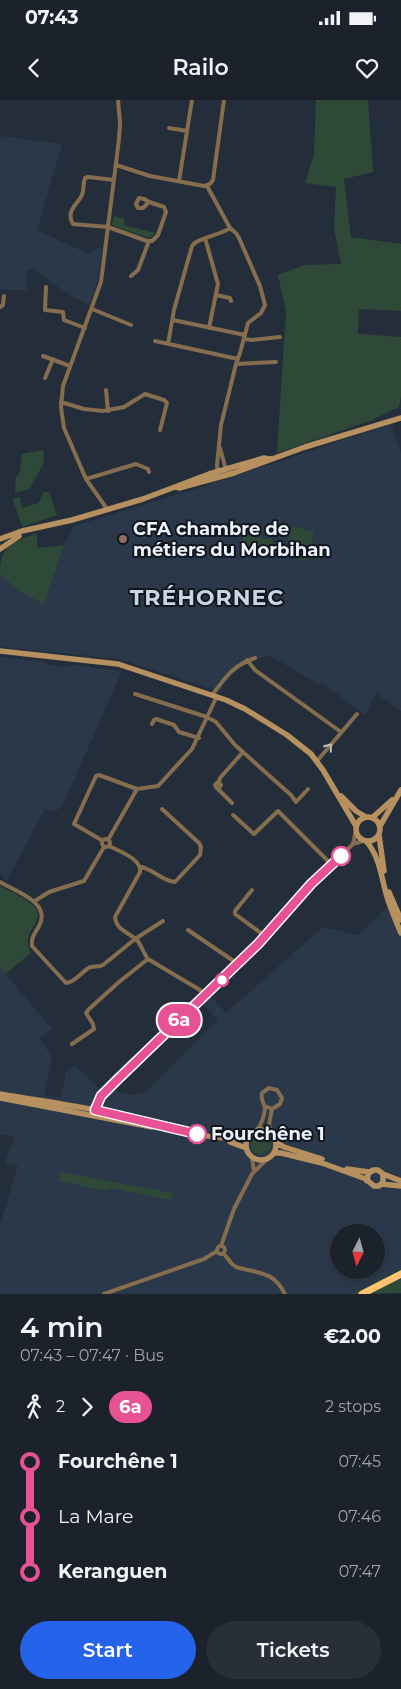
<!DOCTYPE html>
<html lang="en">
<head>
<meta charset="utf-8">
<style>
  body { margin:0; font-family:Montserrat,sans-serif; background:#282f38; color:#f1f3f6; height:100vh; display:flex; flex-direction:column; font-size:19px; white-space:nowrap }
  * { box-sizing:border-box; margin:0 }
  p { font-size:16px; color:#a0a4a9 }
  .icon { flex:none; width:28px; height:28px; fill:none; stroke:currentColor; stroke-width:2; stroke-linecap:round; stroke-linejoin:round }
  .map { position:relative; height:1194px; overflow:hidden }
  .details { display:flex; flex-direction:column; background:#1b222c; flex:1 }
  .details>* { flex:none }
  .badge { padding:0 10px; border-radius:16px; font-size:18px; line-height:32px }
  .needle { width:32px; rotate:186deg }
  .controls { position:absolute; left:330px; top:1124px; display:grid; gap:10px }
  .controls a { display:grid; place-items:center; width:55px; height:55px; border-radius:50%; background:#1b222c; box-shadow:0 1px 4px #0004,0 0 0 1px #393f48; font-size:25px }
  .map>.badge { position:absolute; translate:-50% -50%; box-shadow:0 0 0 2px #fff }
  .legs { display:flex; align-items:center; gap:8px; height:55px; padding:0 20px; font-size:16px }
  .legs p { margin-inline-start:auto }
  .headline { display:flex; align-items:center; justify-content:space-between; height:85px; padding:0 20px }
  h1 { font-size:28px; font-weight:600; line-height:38px }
  .primary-button { display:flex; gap:10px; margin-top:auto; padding:10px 20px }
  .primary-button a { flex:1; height:58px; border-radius:30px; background:#2563eb; color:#fff; font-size:20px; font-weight:600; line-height:58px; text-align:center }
  .primary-button a+a { background:#282f38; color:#f1f3f6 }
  ul { padding:0 20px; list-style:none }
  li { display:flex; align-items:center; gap:18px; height:55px; font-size:19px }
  li i { display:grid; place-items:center; width:8px; height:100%; margin:0 6px; background:currentColor }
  li i::after { content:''; width:12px; height:12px; margin:-6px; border:4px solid; border-radius:50%; background:#1b222c }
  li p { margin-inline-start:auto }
  li:first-child i { background:linear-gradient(#0000 50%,currentColor 0) }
  li:last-child i { background:linear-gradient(currentColor 50%,#0000 0) }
  .status { display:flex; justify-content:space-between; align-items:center; height:35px; padding:0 25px; background:#1b222c; direction:ltr }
  .status svg { height:14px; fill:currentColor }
  header { display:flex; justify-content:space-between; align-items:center; height:65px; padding:0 20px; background:#1b222c; font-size:22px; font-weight:600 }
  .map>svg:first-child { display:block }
</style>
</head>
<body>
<div class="status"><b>07:43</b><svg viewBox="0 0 49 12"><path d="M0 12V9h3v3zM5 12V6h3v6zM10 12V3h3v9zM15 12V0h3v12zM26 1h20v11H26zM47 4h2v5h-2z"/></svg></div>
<header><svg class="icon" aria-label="back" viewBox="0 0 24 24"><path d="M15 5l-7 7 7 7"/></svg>Railo<svg class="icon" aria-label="heart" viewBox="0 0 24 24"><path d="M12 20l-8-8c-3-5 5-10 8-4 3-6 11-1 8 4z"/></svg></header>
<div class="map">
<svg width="401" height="1194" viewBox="0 0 401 1194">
  <rect width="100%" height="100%" fill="#242e3b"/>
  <path fill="#2a384a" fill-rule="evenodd" d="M0,36L62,44L37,130L89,154L102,146L98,179L89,206L62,190L33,168L26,172L27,190H0Z
    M391,324L401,353V611L376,593L365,615L322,583L320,585L269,555L243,564L223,585L221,592L119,559L0,547V474L18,491L44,504L64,445L74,426L208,385Z
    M0,557L43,562L49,565L65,567L74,565L122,571L62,707L53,712L45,709L6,782L0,772Z
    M388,807L401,837V1169L352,1194H0V1125L18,1066L5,1063L14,1037L0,1034V867L52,929L39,938L52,957L44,996L61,998L66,972L75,965L101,991L104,988L132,995L145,993L218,920L202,903L209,895L226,913L323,827L358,835ZM339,1132H376V1170H339Z"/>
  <path fill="#2e4937" d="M316,0H368L373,72L344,79L351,137L401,144V211L359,209L358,234L401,237V296L399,307L372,320L277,353L286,212L278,175L304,165L341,164L334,128L336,87L305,83L314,54Z
    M114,116L125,119L123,125L156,133L149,138L116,127L112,124Z
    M43,350L44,363L29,389L15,393L16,376H18L20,371L22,354Z
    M44,392H49L57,415L22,427L13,399L20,397L22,408L38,403Z
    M293,426L314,432L306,461L284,455Z
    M37,433V448L64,445L44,504L18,491L0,474C0,445 12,442 37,433Z
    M243,434L273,440L270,456L240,451Z
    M0,786C11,792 25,798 34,806C45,816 30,828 28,838C27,844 29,848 31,853L5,874L0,867Z
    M251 1045a10 10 0 1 1 20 0a10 10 0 1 1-20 0Z
    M60,1072L173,1093L171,1100L110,1088L106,1091L59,1081Z
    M401,1169V1193L352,1194Z"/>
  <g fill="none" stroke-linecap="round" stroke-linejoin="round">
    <path stroke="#856d4e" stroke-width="4" d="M169,28L187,31
      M116,65L150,76L204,86L210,84L213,80L224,0
      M114,80L88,77L85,78C83,83 84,90 82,95C78,104 65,111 73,124L108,127L147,141H152L158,135L166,112L164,107L149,102
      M179,81L192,0
      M207,86L230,128L236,133L239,138L260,186L265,205L261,213L248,223L240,253L236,264L221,325L217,365L218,374
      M139,98L144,99L149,102L143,108H138L136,104Z
      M205,138L218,184L209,228
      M131,176L138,170L149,141
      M46,187L45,210L63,212L64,220L85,228
      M216,195L230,198L231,201
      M0,207L3,205L4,196
      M92,209L131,225
      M173,220L245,235
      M244,239L252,240L280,237
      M155,241L238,259
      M168,244L174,210L192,146C198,137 219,136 230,128
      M43,256L70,266
      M236,264L276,262
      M45,278L53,259
      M106,290L108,311
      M61,302L84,309L103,311L124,307L145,294L164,300L167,303L160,330
      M220,348L226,370
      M86,379L136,364L148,369L149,372
      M107,409L86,379L64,328L61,307L63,286L101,182L119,39L120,23L118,0
      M247,560L255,570L341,632
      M135,594L207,617L216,622L235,645L291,695L296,702L308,689
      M213,594C226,576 234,565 255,558
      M152,624L154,620L156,619L174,625L179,632L199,638
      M317,661L357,614
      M219,682L220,678L243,652
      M219,688L221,685L218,682L215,685L216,687L232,703
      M233,715L254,734L278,711L331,764
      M102 743a4 4 0 1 1 8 0a4 4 0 1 1-8 0Z
      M108,740L137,689
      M103,741L74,724L96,676L99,675L137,689L158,686L192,649L217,596
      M353,744L356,730
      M109,746C119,751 142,759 140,772L115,817C116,829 127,832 136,839C142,845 143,853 148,859
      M141,767C153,769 162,781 175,782L200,755L201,747L199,743L162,709
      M0,782C15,791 50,802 40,824C36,833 31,835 32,846L66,883C75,882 80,874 87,869C92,865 98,868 103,865L135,839L163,821
      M252,790L235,811V814L265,836
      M35,801L49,792L84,781L104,747
      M188,830L238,864
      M72,944L94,929L93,924L86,913L89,909L119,882L148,859L200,890L205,895
      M95,1011L101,996L259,844L317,778L353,744L363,741
      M257,1030C261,1025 264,1016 265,1009C265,1003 260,1001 262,993L269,988L277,990L282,998L280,1004L272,1009L265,1006
      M271,1032L269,1025L272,1009
      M252,1057L254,1072
      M217 1150a4 4 0 1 1 8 0a4 4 0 1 1-8 0Z
      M221,1146L234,1109L252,1074L267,1059
      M224,1154L232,1164L236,1167C258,1174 273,1170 285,1194
      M104,1194L204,1159L217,1151"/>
    <path stroke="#b6905e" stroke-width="5.5" d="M179,388L234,373L305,347L401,318
      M0,439L22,431L72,420L143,399L209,374L264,358L270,359
      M0,449L19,436
      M0,551L118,564L226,600L245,609L287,635L311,654L323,670L356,726
      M341,696L356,711L366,717
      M356 729a12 12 0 1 1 24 0a12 12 0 1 1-24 0Z
      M372,718L392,700
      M380,726L401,690
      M379,735L384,771
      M366,741C381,758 381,779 388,800C392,811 396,822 401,833
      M389,792L401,820
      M0,994C35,1000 71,1005 106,1012C134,1018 225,1047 248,1036
      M0,998L152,1027
      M246 1045a15 15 0 1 1 30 0a15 15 0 1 1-30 0Z
      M230,1042L246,1048
      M277,1043L284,1047L322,1059
      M274,1053H281L322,1063L366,1079L374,1086H379L383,1082V1074L378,1070H373L368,1074L367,1081
      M347,1069L369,1072
      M383,1074L401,1081
      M381,1084L401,1086"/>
    <path stroke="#ffc373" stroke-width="7" d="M362,1194L401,1174"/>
  </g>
  <defs><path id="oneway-chevron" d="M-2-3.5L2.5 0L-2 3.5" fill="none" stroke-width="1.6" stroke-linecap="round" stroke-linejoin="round" transform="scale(1.25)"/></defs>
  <use stroke="#c2bdb6" href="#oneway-chevron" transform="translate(329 647) rotate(-51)"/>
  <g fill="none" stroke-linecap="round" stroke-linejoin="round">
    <g stroke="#fff" stroke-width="11">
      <path id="line-1" d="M197,1034L95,1010L101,996L117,980L258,844L311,784L341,756"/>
    </g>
    <use href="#line-1" stroke="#e75294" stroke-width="8"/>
  </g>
  <circle fill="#8d6e63" stroke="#12161c" stroke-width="2" cx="123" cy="439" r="5"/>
  <g fill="#fff" stroke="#e75294" stroke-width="2.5">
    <circle cx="341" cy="756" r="9"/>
    <circle cx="222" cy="880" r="6"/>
    <circle cx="197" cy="1034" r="9"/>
  </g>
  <g text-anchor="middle" stroke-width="4" stroke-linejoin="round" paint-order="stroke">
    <g font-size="18" font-weight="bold" fill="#ebf2fb" stroke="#12161c" text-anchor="start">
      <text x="133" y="435">CFA chambre de<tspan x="133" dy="21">métiers du Morbihan</tspan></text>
    </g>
    <g font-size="18" font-weight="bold" fill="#ebf2fb" stroke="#12161c" text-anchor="start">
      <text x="211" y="1040">Fourchêne 1</text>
    </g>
    <g font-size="22" font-weight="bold" letter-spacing="1" fill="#c8d5e6" stroke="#12161c">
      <text x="207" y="505">TRÉHORNEC</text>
    </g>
  </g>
</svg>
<div class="controls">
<a><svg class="needle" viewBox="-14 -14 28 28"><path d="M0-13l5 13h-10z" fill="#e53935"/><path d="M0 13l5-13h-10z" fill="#a0a4a9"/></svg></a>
</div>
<b class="badge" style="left:179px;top:920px;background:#e75294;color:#fff">6a</b>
</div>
<section class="details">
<div class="headline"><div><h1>4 min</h1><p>07:43 – 07:47 · Bus</p></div><b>€2.00</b></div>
<div class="legs"><svg class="icon" aria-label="walk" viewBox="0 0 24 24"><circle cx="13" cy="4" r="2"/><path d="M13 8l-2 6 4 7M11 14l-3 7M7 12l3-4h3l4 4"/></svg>2<svg class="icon" aria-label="forward" viewBox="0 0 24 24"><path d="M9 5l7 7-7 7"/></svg><b class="badge" style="background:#e75294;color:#fff">6a</b><p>2 stops</p></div>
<ul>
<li><i style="color:#e75294"></i><b>Fourchêne 1</b><p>07:45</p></li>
<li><i style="color:#e75294"></i><span>La Mare</span><p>07:46</p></li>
<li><i style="color:#e75294"></i><b>Keranguen</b><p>07:47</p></li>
</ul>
<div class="primary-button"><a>Start</a><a>Tickets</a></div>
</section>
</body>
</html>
